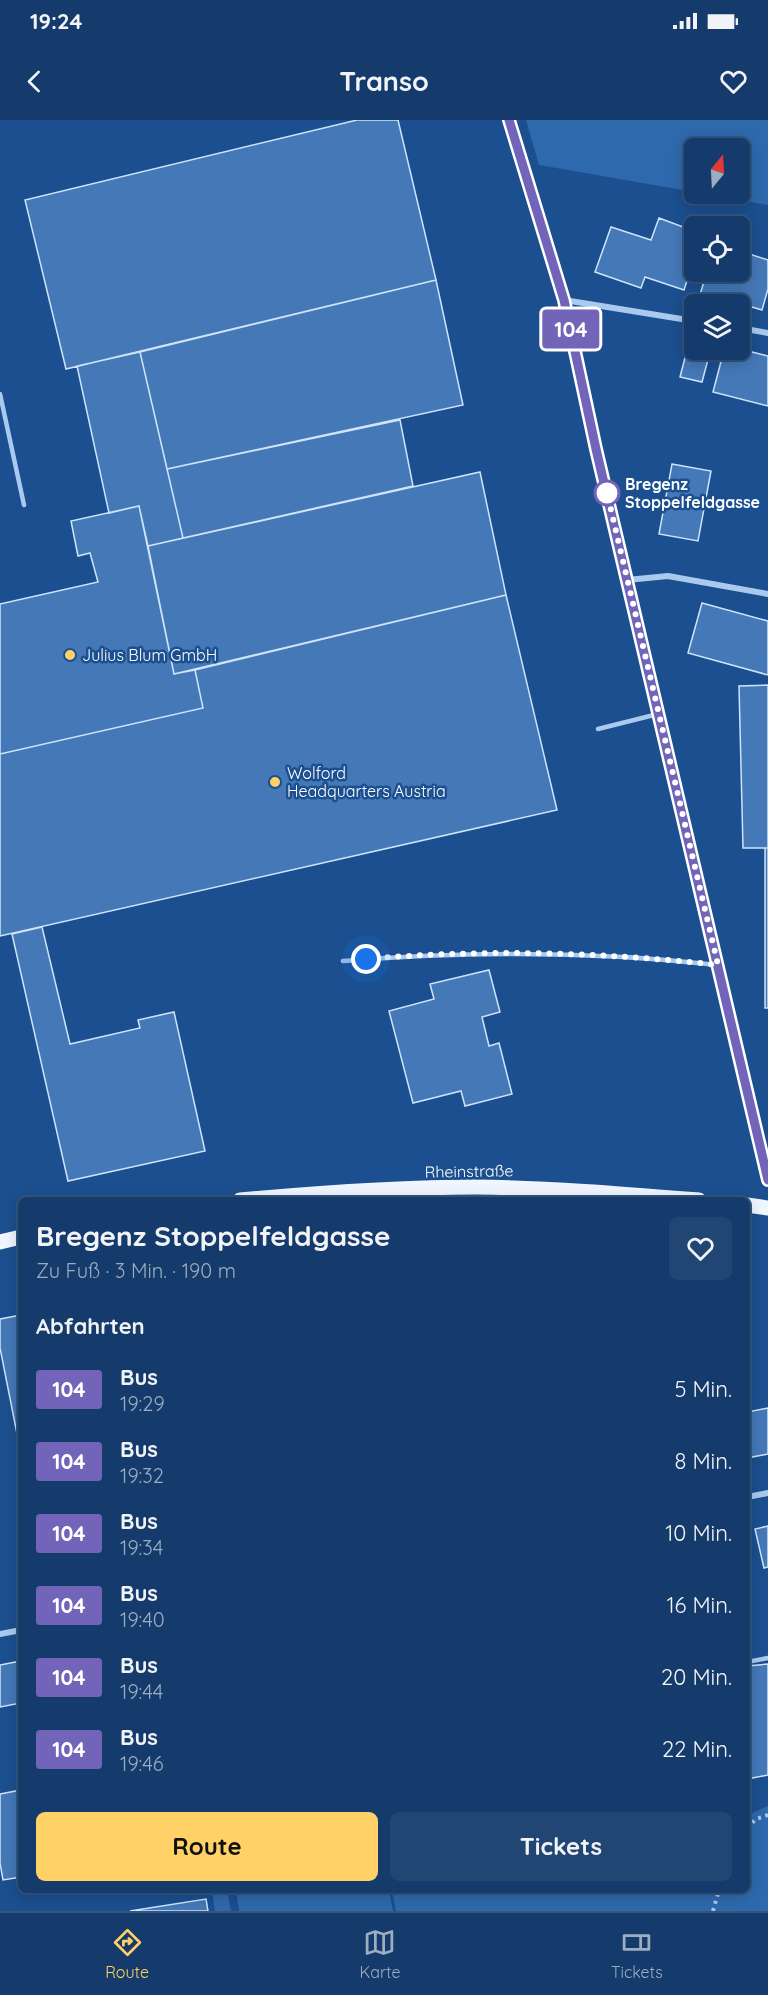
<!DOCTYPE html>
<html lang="de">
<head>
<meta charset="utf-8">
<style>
  body { margin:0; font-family:Quicksand,sans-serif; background:#214673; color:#f1f3f6; height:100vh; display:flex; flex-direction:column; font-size:22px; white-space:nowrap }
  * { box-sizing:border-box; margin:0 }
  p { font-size:20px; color:#9dadc1 }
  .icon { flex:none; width:33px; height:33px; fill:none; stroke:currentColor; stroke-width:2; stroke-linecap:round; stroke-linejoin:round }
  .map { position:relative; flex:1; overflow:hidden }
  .drawer { position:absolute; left:18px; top:1077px; width:732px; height:696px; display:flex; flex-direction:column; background:#143b6b; border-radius:9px; box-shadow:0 3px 15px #0003,0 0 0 2px #33557e }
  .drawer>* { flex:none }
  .badge { padding:0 12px; border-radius:4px; font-size:21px; line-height:39px }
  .needle { width:39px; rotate:18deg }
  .controls { position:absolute; left:684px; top:18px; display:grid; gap:12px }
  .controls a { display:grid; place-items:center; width:66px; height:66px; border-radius:9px; background:#143b6b; box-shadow:0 3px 15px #0003,0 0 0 2px #33557e; font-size:30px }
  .you { position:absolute; width:30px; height:30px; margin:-15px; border:4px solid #fff; border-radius:50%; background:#1a73e8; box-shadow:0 0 0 9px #1a73e833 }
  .map>.badge { position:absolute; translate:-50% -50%; box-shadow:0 0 0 3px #fff }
  h2 { padding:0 18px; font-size:22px; line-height:54px }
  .round { display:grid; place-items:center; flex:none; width:63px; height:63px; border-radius:9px; background:#214673 }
  .head { display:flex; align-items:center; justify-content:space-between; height:102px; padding:0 18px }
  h1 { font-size:28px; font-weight:800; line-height:45px }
  .button { display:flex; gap:12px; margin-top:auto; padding:12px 18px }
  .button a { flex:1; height:69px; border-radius:9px; background:#ffd166; color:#111; font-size:24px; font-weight:800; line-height:69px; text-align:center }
  .button a+a { background:#214673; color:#f1f3f6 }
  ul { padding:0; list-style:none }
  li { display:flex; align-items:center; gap:18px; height:72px; padding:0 18px }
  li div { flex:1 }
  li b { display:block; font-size:22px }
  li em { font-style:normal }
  li .badge { min-width:66px; font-weight:700; text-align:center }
  .status { display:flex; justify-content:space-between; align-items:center; height:42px; padding:0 30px; background:#143b6b; direction:ltr }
  .status svg { height:16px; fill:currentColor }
  header { display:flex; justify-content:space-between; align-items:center; height:78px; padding:0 18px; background:#143b6b; font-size:27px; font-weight:800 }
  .dock { display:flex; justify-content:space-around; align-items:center; height:84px; border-top:2px solid #33557e; background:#143b6b; font-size:16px; color:#9dadc1 }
  .dock a { display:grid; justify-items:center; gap:3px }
  .dock .selected { color:#ffd166 }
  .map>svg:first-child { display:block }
</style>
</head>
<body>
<div class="status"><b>19:24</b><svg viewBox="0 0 49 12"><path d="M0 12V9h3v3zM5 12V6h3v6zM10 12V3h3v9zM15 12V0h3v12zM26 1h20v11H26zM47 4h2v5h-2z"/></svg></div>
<header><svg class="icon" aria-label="back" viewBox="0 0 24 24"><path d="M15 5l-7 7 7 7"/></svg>Transo<svg class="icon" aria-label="heart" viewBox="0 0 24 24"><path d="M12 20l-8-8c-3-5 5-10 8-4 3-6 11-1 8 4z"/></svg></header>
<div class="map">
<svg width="768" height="1791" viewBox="0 0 768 1791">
  <rect width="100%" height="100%" fill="#1b4f8f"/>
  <path fill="#2e69ad" d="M526,0H768V85L703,74H740V28H694V72L539,45Z
    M768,1686V1791H396L392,1770H747V1695Z
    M212,1770H227L231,1791H215Z
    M236,1770H389L393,1791H239Z"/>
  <path fill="#4478b7" stroke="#cfe3fa" stroke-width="1.5" d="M357,0H398L436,160L66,249L25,80Z
    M659,98L694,111V139L684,170L645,157L641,168L595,152L611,107L651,120Z
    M740,131L768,140V169L762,190L725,179L724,184H697L707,152H740Z
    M436,160L463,285L167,349L140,232Z
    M688,226L710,232L702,262L680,257Z
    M740,229L768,236V286L713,272L724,230Z
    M140,232L183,418L148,426L139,386L109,393L77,246Z
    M400,300L413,366L183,418L167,349Z
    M672,344L711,351L698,421L659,414Z
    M480,352L506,475L174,554L148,426Z
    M139,386L174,554L195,550L203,588L0,634V484L98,462L90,433L78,436L71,401Z
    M506,475L557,690L0,816V634L203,588L195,550Z
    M702,483L768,501V555L688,533Z
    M768,565V728H743L739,566Z
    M765,728H768V888H765Z
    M42,807L70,924L140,908L138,900L174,892L205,1031L68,1061L12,814Z
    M489,850L500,892L482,897L489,926L499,923L512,974L465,986L461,971L413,983L389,891L434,879L430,864Z
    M21,1195V1329H20L0,1228V1199Z
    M768,1288V1334L747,1338V1292Z
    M768,1406V1447L764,1448L755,1409Z
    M21,1541V1583L0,1587V1545Z
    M768,1544V1655L747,1659V1622L751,1621L747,1611V1546Z
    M21,1670V1757L3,1760L0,1743V1674Z
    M206,1779L208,1791H130Z"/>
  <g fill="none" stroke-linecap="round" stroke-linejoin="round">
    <path stroke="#a9c9ee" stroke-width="4" stroke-dasharray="3 4.5" stroke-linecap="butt" d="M747,1617H750
      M747,1708L756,1699L768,1695
      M713,1791L719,1770"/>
    <path stroke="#a9c9ee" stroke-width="4.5" d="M0,274L24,385
      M598,609L658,594
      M343,841C468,831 593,831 718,845
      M747,1542L768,1538"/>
    <path stroke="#a9c9ee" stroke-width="6" d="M509,0L564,180L596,329L768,1060
      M564,180L694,201
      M740,208L768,213
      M627,460L668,456L768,474
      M747,1377L768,1373
      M0,1514L21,1510"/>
    <path stroke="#f0f6ff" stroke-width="15" d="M240,1080C318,1073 397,1067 476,1067C551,1068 624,1074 699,1080
      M747,1085L768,1088
      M0,1122L21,1117"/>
  </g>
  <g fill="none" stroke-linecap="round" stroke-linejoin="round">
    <g stroke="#fff" stroke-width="14">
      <path id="line" d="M509,0L564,180L596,329L768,1060"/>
    </g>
    <use href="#line" stroke="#7264b8" stroke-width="9"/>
    <path stroke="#fff" stroke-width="6" stroke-dasharray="0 10.8" d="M366,839C483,829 602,832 718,845L607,373"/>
  </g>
  <circle fill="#fff" stroke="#7264b8" stroke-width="3" cx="607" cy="373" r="12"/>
  <g fill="#ffd166" stroke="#1b4f8f" stroke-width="2">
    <circle cx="70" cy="535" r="6"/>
    <circle cx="275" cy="662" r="6"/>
  </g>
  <g text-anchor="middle" stroke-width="5" stroke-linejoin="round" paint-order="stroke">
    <g font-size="16" font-weight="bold" fill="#fff" stroke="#1b4f8f" text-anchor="start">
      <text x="625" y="370">Bregenz<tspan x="625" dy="18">Stoppelfeldgasse</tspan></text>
    </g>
    <g font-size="16" fill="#fff" stroke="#1b4f8f" text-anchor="start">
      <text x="82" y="541">Julius Blum GmbH</text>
      <text x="287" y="659">Wolford<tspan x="287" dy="18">Headquarters Austria</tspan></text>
    </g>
    <g font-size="16" fill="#fff" stroke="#1b4f8f">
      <text transform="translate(469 1051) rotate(-1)" y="6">Rheinstraße</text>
    </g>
  </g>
</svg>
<div class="controls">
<a><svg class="needle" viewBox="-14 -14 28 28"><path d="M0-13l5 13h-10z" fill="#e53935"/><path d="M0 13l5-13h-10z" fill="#9dadc1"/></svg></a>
<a><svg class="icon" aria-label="locate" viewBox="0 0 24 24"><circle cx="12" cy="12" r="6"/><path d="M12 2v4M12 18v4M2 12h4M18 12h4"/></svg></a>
<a><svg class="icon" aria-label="layers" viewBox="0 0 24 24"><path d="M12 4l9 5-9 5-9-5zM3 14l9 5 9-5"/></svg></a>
</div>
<div class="you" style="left:366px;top:839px"></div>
<b class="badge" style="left:571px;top:209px;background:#7264b8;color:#fff">104</b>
<section class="drawer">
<div class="head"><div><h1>Bregenz Stoppelfeldgasse</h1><p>Zu Fuß · 3 Min. · 190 m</p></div><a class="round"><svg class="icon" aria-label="heart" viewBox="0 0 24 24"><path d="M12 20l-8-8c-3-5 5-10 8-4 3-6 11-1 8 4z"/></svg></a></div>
<h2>Abfahrten</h2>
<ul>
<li><span class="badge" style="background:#7264b8;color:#fff">104</span><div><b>Bus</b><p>19:29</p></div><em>5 Min.</em></li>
<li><span class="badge" style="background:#7264b8;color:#fff">104</span><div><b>Bus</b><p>19:32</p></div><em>8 Min.</em></li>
<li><span class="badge" style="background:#7264b8;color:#fff">104</span><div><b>Bus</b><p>19:34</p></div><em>10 Min.</em></li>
<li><span class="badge" style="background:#7264b8;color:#fff">104</span><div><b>Bus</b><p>19:40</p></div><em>16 Min.</em></li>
<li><span class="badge" style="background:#7264b8;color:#fff">104</span><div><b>Bus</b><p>19:44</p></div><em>20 Min.</em></li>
<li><span class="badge" style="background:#7264b8;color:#fff">104</span><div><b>Bus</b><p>19:46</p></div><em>22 Min.</em></li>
</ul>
<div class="button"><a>Route</a><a>Tickets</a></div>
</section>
</div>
<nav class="dock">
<a class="selected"><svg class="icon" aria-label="directions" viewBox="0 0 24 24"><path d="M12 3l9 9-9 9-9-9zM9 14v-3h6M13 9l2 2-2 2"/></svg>Route</a>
<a><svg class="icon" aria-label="map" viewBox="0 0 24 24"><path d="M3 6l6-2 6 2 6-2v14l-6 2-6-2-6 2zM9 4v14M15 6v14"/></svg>Karte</a>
<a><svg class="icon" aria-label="tickets" viewBox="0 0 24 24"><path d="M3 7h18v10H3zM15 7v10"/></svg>Tickets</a>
</nav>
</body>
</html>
